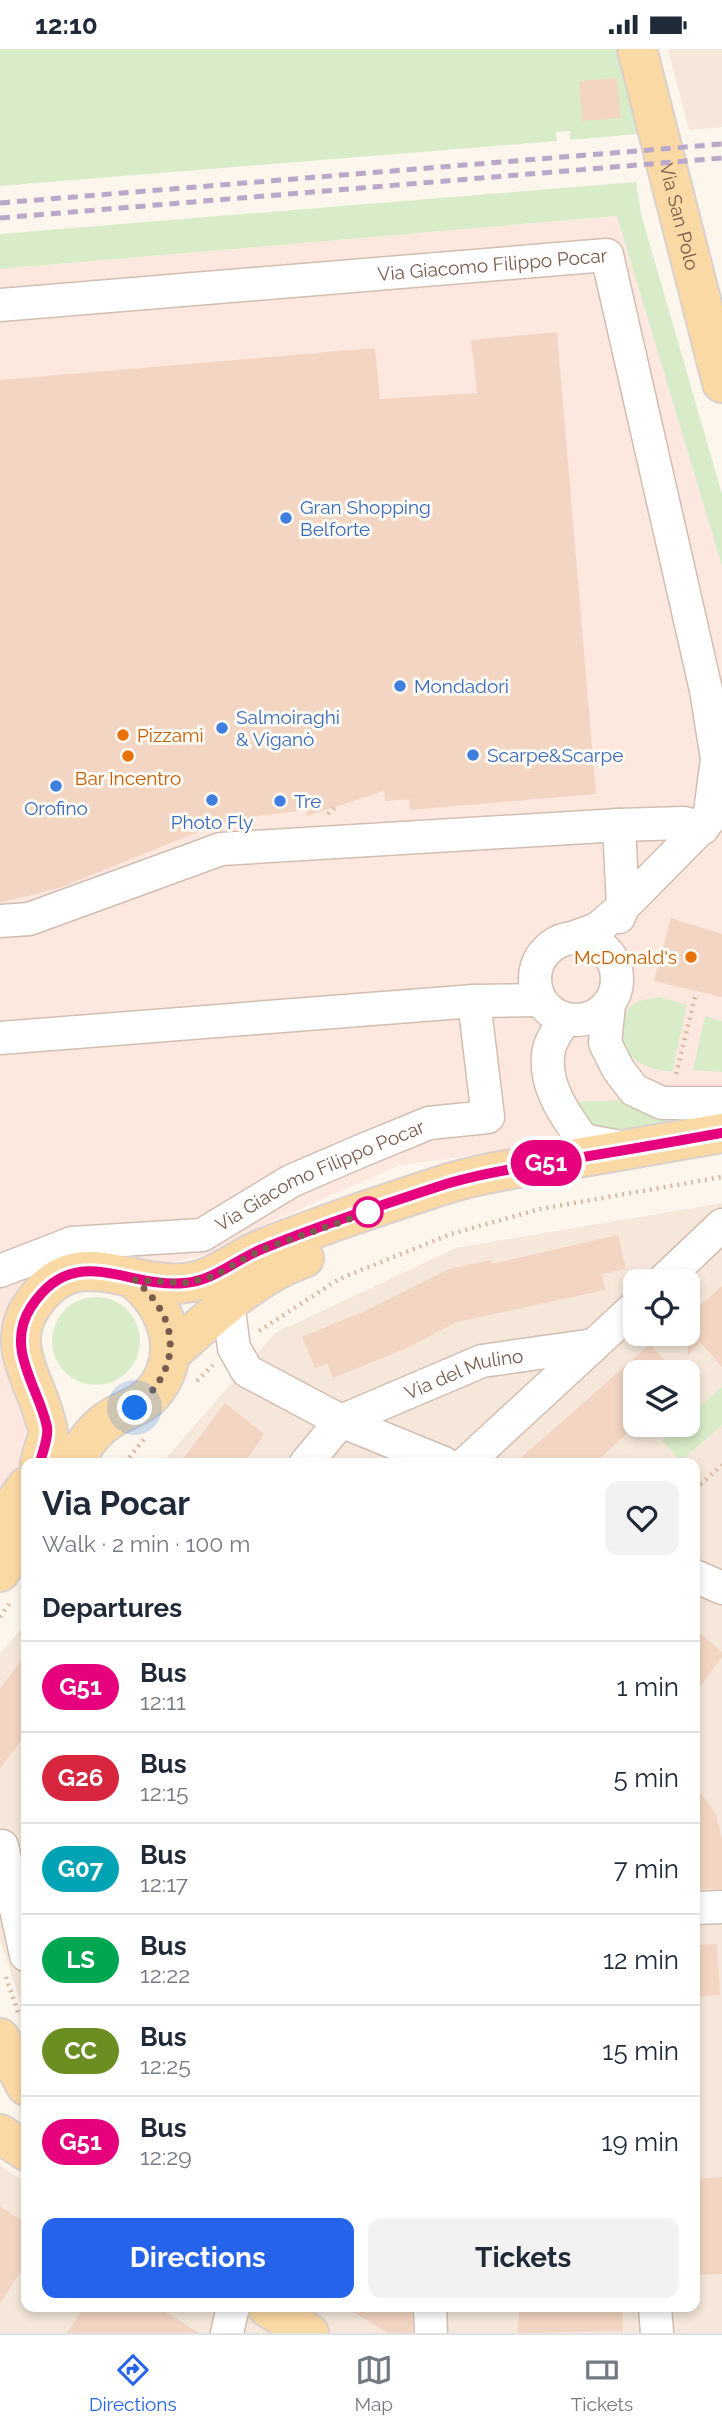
<!DOCTYPE html>
<html lang="en">
<head>
<meta charset="utf-8">
<style>
  body { margin:0; font-family:Raleway,sans-serif; background:#f2f2f3; color:#1f2937; height:100vh; display:flex; flex-direction:column; font-size:26px; white-space:nowrap }
  * { box-sizing:border-box; margin:0 }
  p { font-size:23px; color:#747a83 }
  .icon { flex:none; width:38px; height:38px; fill:none; stroke:currentColor; stroke-width:2; stroke-linecap:round; stroke-linejoin:round }
  .map { position:relative; flex:1; overflow:hidden }
  .details { position:absolute; left:21px; top:1409px; width:679px; height:854px; display:flex; flex-direction:column; background:#fff; border-radius:14px; box-shadow:0 4px 10px #0003 }
  .details>* { flex:none }
  .badge { padding:0 14px; border-radius:23px; font-size:24px; line-height:46px }
  .buttons { position:absolute; left:623px; top:1220px; display:grid; gap:14px }
  .buttons a { display:grid; place-items:center; width:77px; height:77px; border-radius:14px; background:#fff; box-shadow:0 4px 10px #0003; font-size:35px }
  .you { position:absolute; width:35px; height:35px; margin:-18px; border:5px solid #fff; border-radius:50%; background:#1a73e8; box-shadow:0 0 0 10px #1a73e833 }
  .map>.badge { position:absolute; translate:-50% -50%; box-shadow:0 0 0 4px #fff }
  h2 { padding:0 21px; font-size:26px; line-height:63px }
  .round { display:grid; place-items:center; flex:none; width:74px; height:74px; border-radius:14px; background:#f2f2f3 }
  .summary { display:flex; align-items:center; justify-content:space-between; height:119px; padding:0 21px }
  h1 { font-size:33px; font-weight:700; line-height:52px }
  .primary-button { display:flex; gap:14px; margin-top:auto; padding:14px 21px }
  .primary-button a { flex:1; height:80px; border-radius:14px; background:#2563eb; color:#fff; font-size:28px; font-weight:700; line-height:80px; text-align:center }
  .primary-button a+a { background:#f2f2f3; color:#1f2937 }
  ul { padding:0; list-style:none }
  li { display:flex; align-items:center; gap:21px; height:91px; padding:0 21px; border-top:2px solid #e0e1e3 }
  li div { flex:1 }
  li b { display:block; font-size:26px }
  li em { font-style:normal }
  li .badge { min-width:77px; font-weight:700; text-align:center }
  .status { display:flex; justify-content:space-between; align-items:center; height:49px; padding:0 35px; background:#fff; direction:ltr }
  .status svg { height:19px; fill:currentColor }
  .tabs { display:flex; justify-content:space-around; align-items:center; height:98px; border-top:2px solid #e0e1e3; background:#fff; font-size:19px; color:#747a83 }
  .tabs a { display:grid; justify-items:center; gap:4px }
  .tabs .active { color:#2563eb }
  .map>svg:first-child { display:block }
</style>
</head>
<body>
<div class="status"><b>12:10</b><svg viewBox="0 0 49 12"><path d="M0 12V9h3v3zM5 12V6h3v6zM10 12V3h3v9zM15 12V0h3v12zM26 1h20v11H26zM47 4h2v5h-2z"/></svg></div>
<div class="map">
<svg width="722" height="2284" viewBox="0 0 722 2284">
  <rect width="100%" height="100%" fill="#fdf6ec"/>
  <path fill="#f5e8da" fill-rule="evenodd" d="M668,0H722V78L689,81Z
    M722,1154V2284H0V2116L26,2134V2258H695V1414H162L275,1284L456,1199ZM635,1232H688V1284H635ZM635,1323H688V1376H635Z
    M26,1574V1969L0,1891V1605Z"/>
  <path fill="#fde8e0" d="M617,167L722,517V1066L569,1093L400,1116L266,1175L222,1202L143,1220L46,1225L14,1249L3,1280L8,1329L22,1352L26,1386L22,1418L0,1451V220Z"/>
  <path fill="#d8ecc9" d="M0,0H619L638,85L570,91V82L556,83L557,92L0,137Z
    M636,133L641,165L722,445V517L617,167L0,220V185Z
    M659,948L687,956L672,1023C658,1021 643,1019 632,1008C616,993 616,963 637,953C643,950 652,950 659,948Z
    M705,967L722,972V1023L693,1021Z
    M630,1051L715,1067L645,1087L580,1075L573,1053Z
    M52 1292a44 44 0 1 1 88 0a44 44 0 1 1-88 0Z
    M722,1338V1376L681,1412L662,1391L680,1376H688V1368Z"/>
  <path fill="#f3d5c3" d="M617,29L621,69L582,72L579,32Z
    M557,283L596,745L410,761L409,750L385,752L384,742L307,767L306,761L253,768L203,781L62,838L0,854V331L375,299L380,350L477,344L471,291Z
    M671,869L722,885V948L654,932Z
    M618,1186L626,1220L602,1225L605,1241L457,1273L405,1300L333,1329L327,1314L315,1319L302,1288L367,1261L449,1220L491,1211L492,1215Z
    M722,1237V1318L700,1293L688,1306V1267Z
    M650,1295L674,1323H635V1377L595,1414H515Z
    M225,1354L264,1385L255,1399L244,1414H180Z
    M695,1580L722,1603V1608L695,1644Z
    M26,1605V1685L0,1720V1640Z
    M695,1736L716,1765L722,1790V1840H695Z
    M717,1895L720,1946L695,1948V1896Z
    M722,2128V2225L695,2226V2130Z
    M0,2157L26,2174V2214L0,2255Z
    M84,2258H158L199,2284H67Z
    M345,2258H412L413,2284H388Z
    M526,2258H622L623,2282L518,2284L519,2259Z"/>
  <g fill="none" stroke-linecap="round" stroke-linejoin="round">
    <g stroke="#d1beb0" stroke-width="35">
      <g id="minor">
        <path id="s1" d="M0,256L607,206L706,641L717,710L709,771L623,858L597,880L575,888"/>
        <path d="M619,868L623,858L619,776"/>
        <path d="M0,872L29,870L221,800L619,776L684,774L703,779"/>
        <circle cx="576" cy="930" r="41"/>
        <path d="M609,955L605,994L618,1020L634,1041L662,1054H722"/>
        <path d="M565,970C560,979 551,990 549,1000C542,1034 564,1065 583,1091L620,1098"/>
        <path d="M0,989L474,952L540,951"/>
        <path id="s2" d="M0,1222L72,1194L202,1186L291,1132L363,1101L429,1074L488,1068L474,952"/>
        <path d="M663,1232L722,1176"/>
        <path d="M228,1254L234,1299L247,1322L341,1372L444,1414"/>
        <path id="s3" d="M306,1414L341,1372L482,1312L594,1296"/>
        <path d="M466,1414L635,1258"/>
        <path d="M695,1527L722,1539"/>
        <path d="M2,1797L26,1906"/>
        <path d="M695,1859L722,1858"/>
        <path d="M430,2258L431,2284"/>
        <path d="M655,2258L657,2284"/>
        <path d="M227,2284L233,2258"/>
      </g>
    </g>
    <g stroke="#dad1cd" stroke-width="42">
      <g id="major">
        <path id="s4" d="M637,0L722,334"/>
        <path d="M170,1305C211,1269 252,1227 304,1209"/>
        <path d="M40,1414C42,1404 47,1393 48,1383C48,1377 44,1369 43,1363C32,1328 7,1294 31,1258C75,1190 126,1240 185,1234C215,1231 235,1211 262,1200C321,1176 385,1155 446,1135C484,1123 526,1118 566,1111C618,1102 670,1093 722,1084"/>
        <path d="M72,1414C84,1396 95,1378 115,1367C128,1360 142,1356 152,1345C185,1307 169,1260 135,1231"/>
        <path d="M0,1476L26,1438"/>
        <path d="M0,1523L26,1483"/>
        <path d="M0,1989L26,2037"/>
        <path d="M0,2085L26,2102"/>
        <path d="M267,2258L309,2284"/>
      </g>
    </g>
    <path stroke="#d9b8a5" stroke-width="4.5" stroke-dasharray="2 5" stroke-linecap="butt" d="M328,765L337,756
      M676,1025L695,948
      M259,1282L339,1230L451,1185L540,1160L722,1128
      M197,1332L213,1316
      M125,1414L144,1390
      M695,1440L722,1416
      M0,1568L10,1554
      M6,1928L18,1963"/>
    <use href="#minor" stroke="#fff" stroke-width="32"/>
    <use href="#major" stroke="#fbd9a5" stroke-width="38"/>
    <path stroke="#b9a8c9" stroke-width="5" stroke-dasharray="10 7" stroke-linecap="butt" d="M0,154L722,95
      M0,169L722,109"/>
  </g>
  <g fill="none" stroke-linecap="round" stroke-linejoin="round">
    <g stroke="#fff" stroke-width="16">
      <path id="line" d="M40,1414C42,1404 49,1389 47,1378C39,1338 4,1300 31,1258C75,1191 126,1240 185,1234C215,1231 235,1211 262,1200C321,1176 385,1155 446,1135C486,1123 530,1117 571,1110C621,1102 672,1093 722,1084"/>
    </g>
    <use href="#line" stroke="#e6007e" stroke-width="10"/>
    <path stroke="#7a5c4d" stroke-width="7" stroke-dasharray="0 12.6" d="M135,1359C182,1320 182,1271 135,1231L185,1234L214,1227L260,1201L378,1160L368,1163"/>
  </g>
  <g fill="#3f7fe0" stroke="#fffaf3" stroke-width="2.5">
    <circle cx="286" cy="469" r="7"/>
    <circle cx="400" cy="637" r="7"/>
    <circle cx="222" cy="679" r="7"/>
    <circle cx="473" cy="706" r="7"/>
    <circle cx="56" cy="737" r="7"/>
    <circle cx="212" cy="751" r="7"/>
    <circle cx="280" cy="752" r="7"/>
  </g>
  <g fill="#e8710a" stroke="#fffaf3" stroke-width="2.5">
    <circle cx="123" cy="686" r="7"/>
    <circle cx="128" cy="707" r="7"/>
    <circle cx="691" cy="908" r="7"/>
  </g>
  <circle fill="#fff" stroke="#e6007e" stroke-width="3.5" cx="368" cy="1163" r="14"/>
  <g text-anchor="middle" stroke-width="6" stroke-linejoin="round" paint-order="stroke">
    <g font-size="19" fill="#7a5c4d" stroke="#fffaf3">
      <text dy="7" stroke="none"><textPath href="#s4" startOffset="173">Via San Polo</textPath></text>
      <text dy="7" stroke="none"><textPath href="#s1" startOffset="494">Via Giacomo Filippo Pocar</textPath></text>
      <text dy="7" stroke="none"><textPath href="#s2" startOffset="340">Via Giacomo Filippo Pocar</textPath></text>
      <text dy="7" stroke="none"><textPath href="#s3" startOffset="187">Via del Mulino</textPath></text>
    </g>
    <g font-size="19" fill="#366cbe" stroke="#fffaf3" text-anchor="start">
      <text x="300" y="465">Gran Shopping<tspan x="300" dy="22">Belforte</tspan></text>
      <text x="414" y="644">Mondadori</text>
      <text x="236" y="675">Salmoiraghi<tspan x="236" dy="22">&amp; Viganò</tspan></text>
      <text x="487" y="713">Scarpe&amp;Scarpe</text>
      <text x="294" y="759">Tre</text>
      <text x="56" y="766" text-anchor="middle">Orofino</text>
      <text x="212" y="780" text-anchor="middle">Photo Fly</text>
    </g>
    <g font-size="19" fill="#c56008" stroke="#fffaf3" text-anchor="start">
      <text x="137" y="693">Pizzamì</text>
      <text x="128" y="736" text-anchor="middle">Bar Incentro</text>
      <text x="677" y="915" text-anchor="end">McDonald's</text>
    </g>
  </g>
</svg>
<div class="buttons">
<a><svg class="icon" aria-label="locate" viewBox="0 0 24 24"><circle cx="12" cy="12" r="6"/><path d="M12 2v4M12 18v4M2 12h4M18 12h4"/></svg></a>
<a><svg class="icon" aria-label="layers" viewBox="0 0 24 24"><path d="M12 4l9 5-9 5-9-5zM3 14l9 5 9-5"/></svg></a>
</div>
<div class="you" style="left:135px;top:1359px"></div>
<b class="badge" style="left:546px;top:1114px;background:#e6007e;color:#fff">G51</b>
<section class="details">
<div class="summary"><div><h1>Via Pocar</h1><p>Walk · 2 min · 100 m</p></div><a class="round"><svg class="icon" aria-label="heart" viewBox="0 0 24 24"><path d="M12 20l-8-8c-3-5 5-10 8-4 3-6 11-1 8 4z"/></svg></a></div>
<h2>Departures</h2>
<ul>
<li><span class="badge" style="background:#e6007e;color:#fff">G51</span><div><b>Bus</b><p>12:11</p></div><em>1 min</em></li>
<li><span class="badge" style="background:#d7263d;color:#fff">G26</span><div><b>Bus</b><p>12:15</p></div><em>5 min</em></li>
<li><span class="badge" style="background:#00a3b4;color:#fff">G07</span><div><b>Bus</b><p>12:17</p></div><em>7 min</em></li>
<li><span class="badge" style="background:#00a651;color:#fff">LS</span><div><b>Bus</b><p>12:22</p></div><em>12 min</em></li>
<li><span class="badge" style="background:#6b8e23;color:#fff">CC</span><div><b>Bus</b><p>12:25</p></div><em>15 min</em></li>
<li><span class="badge" style="background:#e6007e;color:#fff">G51</span><div><b>Bus</b><p>12:29</p></div><em>19 min</em></li>
</ul>
<div class="primary-button"><a>Directions</a><a>Tickets</a></div>
</section>
</div>
<nav class="tabs">
<a class="active"><svg class="icon" aria-label="directions" viewBox="0 0 24 24"><path d="M12 3l9 9-9 9-9-9zM9 14v-3h6M13 9l2 2-2 2"/></svg>Directions</a>
<a><svg class="icon" aria-label="map" viewBox="0 0 24 24"><path d="M3 6l6-2 6 2 6-2v14l-6 2-6-2-6 2zM9 4v14M15 6v14"/></svg>Map</a>
<a><svg class="icon" aria-label="tickets" viewBox="0 0 24 24"><path d="M3 7h18v10H3zM15 7v10"/></svg>Tickets</a>
</nav>
</body>
</html>
